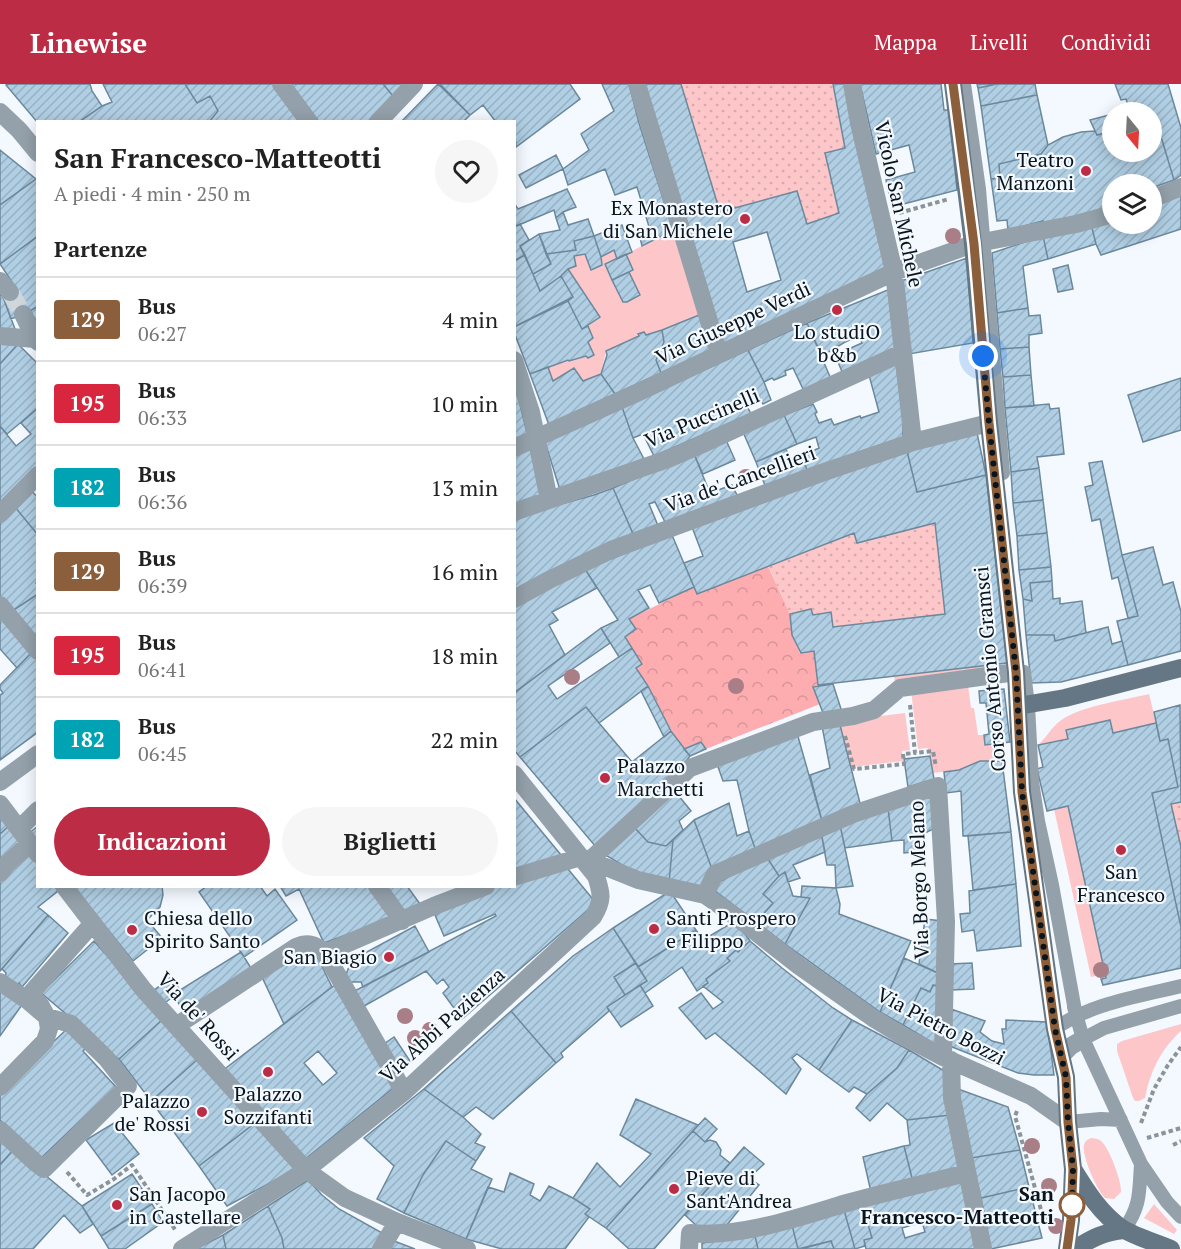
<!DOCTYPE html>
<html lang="it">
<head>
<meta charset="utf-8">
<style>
  body { margin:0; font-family:"PT Serif",serif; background:#f6f6f6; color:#222; height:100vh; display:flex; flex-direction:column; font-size:22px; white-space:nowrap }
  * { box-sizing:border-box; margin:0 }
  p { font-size:20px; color:#767676 }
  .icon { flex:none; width:33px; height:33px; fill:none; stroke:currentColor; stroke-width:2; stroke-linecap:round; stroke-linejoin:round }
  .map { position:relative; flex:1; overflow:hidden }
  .panel { position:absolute; left:36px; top:36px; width:480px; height:768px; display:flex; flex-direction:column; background:#fff; border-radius:0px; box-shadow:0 3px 15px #0003 }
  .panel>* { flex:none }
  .badge { padding:0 12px; border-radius:4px; font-size:21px; line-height:39px }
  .needle { width:39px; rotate:162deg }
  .fabs { position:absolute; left:1102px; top:18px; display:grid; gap:12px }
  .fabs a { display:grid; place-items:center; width:60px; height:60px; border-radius:50%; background:#fff; box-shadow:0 3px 15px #0003; font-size:30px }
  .you { position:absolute; width:30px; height:30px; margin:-15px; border:4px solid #fff; border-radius:50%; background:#1a73e8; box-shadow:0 0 0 9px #1a73e833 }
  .map>.badge { position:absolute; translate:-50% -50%; box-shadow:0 0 0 3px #fff }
  h2 { padding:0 18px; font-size:22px; line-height:54px }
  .round { display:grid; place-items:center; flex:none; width:63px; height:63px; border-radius:32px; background:#f6f6f6 }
  .headline { display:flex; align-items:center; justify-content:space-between; height:102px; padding:0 18px }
  h1 { font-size:28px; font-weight:600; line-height:45px }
  .action { display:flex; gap:12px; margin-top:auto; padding:12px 18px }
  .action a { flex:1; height:69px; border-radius:36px; background:#bd2c45; color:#fff; font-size:24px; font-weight:600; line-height:69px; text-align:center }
  .action a+a { background:#f6f6f6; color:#222 }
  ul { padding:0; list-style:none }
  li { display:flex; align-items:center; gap:18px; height:84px; padding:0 18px; border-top:2px solid #e0e0e0 }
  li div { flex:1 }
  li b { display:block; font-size:22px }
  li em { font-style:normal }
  li .badge { min-width:66px; font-weight:700; text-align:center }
  header { display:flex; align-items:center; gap:36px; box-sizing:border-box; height:84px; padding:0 30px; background:#bd2c45; color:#fff }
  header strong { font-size:28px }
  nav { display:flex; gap:33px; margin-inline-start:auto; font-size:21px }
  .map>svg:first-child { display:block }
</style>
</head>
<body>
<header>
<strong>Linewise</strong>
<nav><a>Mappa</a><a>Livelli</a><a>Condividi</a></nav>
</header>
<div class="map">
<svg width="1181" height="1165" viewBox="0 0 1181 1165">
  <defs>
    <pattern id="forest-crowns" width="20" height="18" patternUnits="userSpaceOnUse" patternTransform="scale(1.5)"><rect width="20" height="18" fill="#fdadb0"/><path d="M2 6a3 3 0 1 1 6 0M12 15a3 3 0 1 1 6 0" fill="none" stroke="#d89497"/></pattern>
    <pattern id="garden-dots" width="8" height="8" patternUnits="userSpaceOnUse" patternTransform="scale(1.5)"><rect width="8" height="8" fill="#fdc7c9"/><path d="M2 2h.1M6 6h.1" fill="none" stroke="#d8aaac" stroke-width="1.8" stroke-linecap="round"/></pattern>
    <pattern id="building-hatch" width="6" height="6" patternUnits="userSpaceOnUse" patternTransform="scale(1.5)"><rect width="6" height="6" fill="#b1cfe4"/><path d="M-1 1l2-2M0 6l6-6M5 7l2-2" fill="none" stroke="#97b1c3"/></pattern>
  </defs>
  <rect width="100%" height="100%" fill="#f3f9fe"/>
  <path fill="#fdc7c9" d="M673,146L699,231L655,249L646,251L643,248L638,250L639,252L606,267L601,290L583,297L574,284L553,297L548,283L568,276L569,277L586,272L589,274L594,271L588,258L593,254L588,242L600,232L568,185L574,172L585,170L592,186L602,181L601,173L614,166L617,175L605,180L623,217L627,218L640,211L629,188L633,186L626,170Z
    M989,581L990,586L895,598L894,593Z
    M968,601L971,624H974L978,651H984L985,661L1000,659L1002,677H980L959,686L933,689L928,664L918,665L911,606Z
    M1149,610L1156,639L1113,649L1109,636L1066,646L1068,655L1038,661C1046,654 1051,644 1060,637C1080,622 1124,616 1149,610Z
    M905,629L910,666L902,667L903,677L851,683L839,637Z
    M1068,722L1105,890L1091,893L1054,725Z
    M1181,940V947C1161,965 1150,987 1145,1014L1139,1017H1135L1133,1014L1117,967V960L1122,957Z
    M1091,1054C1096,1055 1097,1054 1101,1057C1109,1063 1122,1098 1121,1108L1114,1115L1105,1114C1097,1107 1081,1070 1084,1061C1086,1056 1087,1056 1091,1054Z
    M1154,1120L1177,1146L1174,1150L1144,1134Z"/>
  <path fill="url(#forest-crowns)" d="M768,482L790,530L792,551L800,569L814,567L818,601L813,603L820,620L706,665L700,658L684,665C665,640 654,610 636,584L642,580L625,553L636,545L629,535L694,503L697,510Z"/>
  <path fill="url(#garden-dots)" d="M681,0H833L845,64L825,69L839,129L807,140L797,107L720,128Z
    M935,439L945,530L833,543L830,528L813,531L811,525L790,530L768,482L854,449L857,459Z
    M1181,718V763L1171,720Z"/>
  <path fill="url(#building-hatch)" stroke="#6c889c" stroke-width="1.5" fill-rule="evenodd" d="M8,0H90L92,7L102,22L79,38H38V39L6,1Z
    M103,0H185L197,19L210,12L218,27L209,38H79L102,22L112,18Z
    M185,0H274L300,38H209L218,27L210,12L197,19Z
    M291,0H383L393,12L368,38H319Z
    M383,0H404L393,12Z
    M438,0L470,31L463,38H401Z
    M440,0H570L580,15L516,63L514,38H496L483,21L470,31Z
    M602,0H629L639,39L673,146L642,162L639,150L650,146L637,103L615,111L605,85L568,101L563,85L589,66L581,50L614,27Z
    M644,0H681L720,128L797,107L807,140L839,129L825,69L845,64L833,0H849L890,184L721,261ZM767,148L781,196L747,208L733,158Z
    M860,0H941L944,26H949L957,106L892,123L886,96L915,88L909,61L876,70Z
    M977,0H997L978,4Z
    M997,0H1035L1037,11L981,22L978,4Z
    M1115,0H1168L1181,44V91L1174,96L1156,36L1152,37V28H1117L1129,25L1126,15L1121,16Z
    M1037,11L1048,61L1041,70L999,80L1000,94L991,95L981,22Z
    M1113,30V47L1097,51L1090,36Z
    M1156,36L1174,96L1157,102L1158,107L1152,109V100H1113V126L1044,139L1043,137L1008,146L1007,136L997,137L991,95L1000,94L999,80L1041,70L1048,61L1063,53L1081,48L1095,47L1097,51L1113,47V68H1152V37Z
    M0,66L36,95L0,121Z
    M556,71L563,85L526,104L519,91Z
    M36,95L38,97V152L0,180V121Z
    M567,105L576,123L563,128L556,134L554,126L514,143V119L518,125Z
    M1181,112V145L1101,171L1096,160L1091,140L1113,134V140H1152V121Z
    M563,128L568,141L588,135L594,152L574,157L576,166L546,170L539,150L560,146L556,134Z
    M520,140L529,156L520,162L525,171L514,177V143Z
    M1091,140L1096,160L1048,175L1043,152Z
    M622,141L632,168L617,175L614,166L601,173L594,152Z
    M539,150L551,180L533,190L520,162Z
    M38,152V222L30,227L11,235L3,213L16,204L0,180Z
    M594,152L601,173L602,181L591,186L585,170L574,172L576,182L568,185L561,192L540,207L533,190L551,180L546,170L576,166L574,157Z
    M1043,152L1048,175L1023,182L1028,224L997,229L992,169Z
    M626,170L633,186L612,196L605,180Z
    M525,171L540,207L561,192L573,213L514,243V177Z
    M967,174L973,259L909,270L901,197Z
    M1068,181L1073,205L1058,208L1053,185Z
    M568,185L600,233L582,245L568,217L573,213L561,192Z
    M629,188L640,211L627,218H623L612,196Z
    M890,205L895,265L843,290L835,271L862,259L859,252L845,258L822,272L807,239Z
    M0,209L3,213L15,245H0Z
    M568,217L582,245L588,242L593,254L588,258L594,271L588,274L586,272L569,277L568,276L530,290L514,248V243Z
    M38,222V240L30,227Z
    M1028,224L1029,232L1040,231L1042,249L1029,251V263L1000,265L997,229Z
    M699,231L712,267L661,289L656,276L664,258L662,246Z
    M807,239L831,295L804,307L793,284L785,287L786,291L774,296L772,294L764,298L748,266Z
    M662,246L664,258L656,276L661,289L615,310L601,290L607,271L606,267L639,252L638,250L644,248L646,251Z
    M0,257L18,260L0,280Z
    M18,260L38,280V324L7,350L0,342V280Z
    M1029,263L1031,291L1003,293L1000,265Z
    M748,266L764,298L771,316L763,320L758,311L747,316L748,319L746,320L751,330L654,372L643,350L633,354L622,323Z
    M896,279L903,331V355L807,386L802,372L819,364L816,353L797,360L784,331L813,320L817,328L815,330L819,339L831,335L834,341L860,332L861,334L879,328L869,291Z
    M548,283L553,297L574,284L583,297L601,290L615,310L549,341L530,290Z
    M1031,291L1034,322L1005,324L1003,293Z
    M1181,294V346L1143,358L1128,311Z
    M514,296L528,353L514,359Z
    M1049,320L1050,325L1059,324L1064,370L1037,373L1039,384L1011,388L1005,324Z
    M622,323L633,354L644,375L560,406L545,358Z
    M38,324V387L0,425V342L16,362L31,350L21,339Z
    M784,331L797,360L756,378L743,348Z
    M977,349L986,391L917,408L907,367Z
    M726,356L735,376L703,390L694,370Z
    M531,362L541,412L514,421V369Z
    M786,365L791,378L802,372L807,386L766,404L756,378Z
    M907,367L917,408L986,391L1007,579L818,601L814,567L801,569L792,551L790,530L811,525L813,531L831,528L833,543L945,530L935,439L857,459L854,449L697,510L684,479L703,472L692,443Z
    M694,370L710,409L732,401L738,413L666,440L655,418L649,420L659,444L634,452L613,404Z
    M1102,377L1122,471L1138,532L1128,534L1118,493L1112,495L1100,435L1092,437L1085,403L1093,401L1089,379Z
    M1039,384L1043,416L1013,419L1011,388Z
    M613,404L634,452L514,509V433L594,411Z
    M31,406L38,414V451L15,423Z
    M1043,416L1047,449L1017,452L1013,419Z
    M15,423L38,451V498L36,499L38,501V510L9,529L0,517V439Z
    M1047,449L1051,483L1019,486L1017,452Z
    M672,451L694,503L659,519L650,501L638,506L649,524L629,535L636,545L625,553L632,564L619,573L601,544L618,536L585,485Z
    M1153,463L1163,501L1173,498L1181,528V567L1128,581L1117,537L1138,532L1122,471Z
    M1051,483L1052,497L1030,499L1032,517L1023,515L1019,486Z
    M585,485L597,504L552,528L558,536L549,541L565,571L514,609V519Z
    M1052,497L1053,515L1060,514V520L1082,517L1086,549L1055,557L1054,551H1026L1023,515L1032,517L1030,499Z
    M38,510V553L9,529Z
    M0,529L32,568L17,584L0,565Z
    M1108,543L1112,560L1122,557L1128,581L1061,598L1031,599L1026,551H1054L1055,557Z
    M601,544L610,559L548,602L557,615L632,564L642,580L636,584L648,602L599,639L586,623L520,673L514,666V609Z
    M32,568L38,575V648L0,676V611L3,609L0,605V601Z
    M833,600L842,628L825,634L813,603Z
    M648,602L671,647L664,653L641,607Z
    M1004,605L1010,658L985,661L984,651L989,650L986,619H980L979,607Z
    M1180,621L1181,718L1171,720L1181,763V843L1152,709L1178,703L1168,655L1160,657L1154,628Z
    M586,623L599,639L632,678L671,647L690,672L681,684L596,763L520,673Z
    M1110,636L1113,649L1156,639L1160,657L1168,655L1178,703L1152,709L1181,843V884L1103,901L1101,895L1106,894L1068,722L1047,727L1037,685L1043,683L1038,661L1068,655L1066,646Z
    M839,637L860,719L822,737L810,691L830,684L822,642Z
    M797,649L822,737L756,767L749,747L737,696L723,697L717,680Z
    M701,658L706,665L690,672L684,665Z
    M930,672L934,695L908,703L904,675Z
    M980,677H1002L1011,748L963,752L961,707L946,709L944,688L959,686Z
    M674,706L691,727L679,737L683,746L666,762L648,758L633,742Z
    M934,708L935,744L923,750L924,767L904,769V756L892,757L888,724Z
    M514,714L561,771L514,787Z
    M729,719L737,752L749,747L756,767L712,785L694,736Z
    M888,724L892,757L845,764L840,741Z
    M0,729L10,741L0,750Z
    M694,736L712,785L707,803L669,798L673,756Z
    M10,741L23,760L0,779V750Z
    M840,741L853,802L836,804L835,781H827L821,748Z
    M38,742V761L28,750Z
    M633,742L648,758L666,762L673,756L669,798L639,791L602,769Z
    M821,748L825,768L793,781L800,794L788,798L785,788L779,792L766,772Z
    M1011,748L1016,800L973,806L968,752Z
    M29,769L38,780V802H55L58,807L38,823L48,831L0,887V796Z
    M766,772L779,792L763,810L773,819L756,838L710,803Z
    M563,779L596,819L462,935L443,909L449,903L443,895L437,900L426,887L359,925L349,910L496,832L495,830L444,852L435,831L466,814L497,802H514V796Z
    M785,788L793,812L810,814L785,860L756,838L773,819L763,810L779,792Z
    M1016,800L1021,862L977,867L974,846L962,848L960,830L970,829L969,807Z
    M73,802H162L163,811L160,823L147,836L162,854L133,877Z
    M207,802H260L267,812L275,805L297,836L244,873L199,808Z
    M280,802H373L395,833L324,859L299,805L286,812Z
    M383,802H407L420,820L403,828Z
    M802,802L836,804L840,820L839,830L911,857L880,928L785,860L810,814L801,813Z
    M670,807L696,846L638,883L613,844Z
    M48,831L68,849L22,903L19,899L16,901L5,895L6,889L2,885Z
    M925,835L942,837L940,890L919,880Z
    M735,837L750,857L738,868L736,866L727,874L730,877L706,895L708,899L697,907L682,883L645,909L640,901L647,897L638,883L696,846L703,856Z
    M415,842L429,868L363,903L361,898H350L346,891L348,885L352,881L350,877Z
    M613,844L636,879L614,893L625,911L607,923L609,927L561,969L563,973L556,979L511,927L573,872Z
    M94,857L163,935L119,975L88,954L90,950L41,909Z
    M750,857L782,884L833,924L852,936L819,986L797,970L792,974L801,985L786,1010L715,949L706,955L679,924L701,909L713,925L723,918L703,902L708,899L706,895L730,877L727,874L736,866L738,868Z
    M313,864L332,903L284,940L262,893Z
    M241,868L254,889L186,931L174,912L180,906Z
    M904,874L940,890V903L933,901L930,908L921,904L903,941L880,928Z
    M636,879L647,897L625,911L614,893Z
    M972,879L974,905L950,906L949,880Z
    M171,893L180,906L174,912L162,921L153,907Z
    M336,900L396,1002L304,1076L222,987ZM318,967L337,989L323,1001L304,979Z
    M640,901L653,922L621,943L607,923Z
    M933,901L940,903L938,962L903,941L921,904L930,908Z
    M0,903L24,918L0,952Z
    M951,925L985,937L980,948L992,957L1004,960L1002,945H1006V936L1047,938L1054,991H1034L1018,989L947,961Z
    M511,927L556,979L493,1035L476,1023L463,1033L424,1005Z
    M163,935L198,975L151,1017L119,975Z
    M852,936L909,966L897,984L867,1010L854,1003L849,1008L819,986Z
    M68,944L86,964L83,967L116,1003L39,1076L0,1036V1008Z
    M394,953L410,977L397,986L381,962Z
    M909,966L946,988L950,1031L907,1036L887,1019L870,1037L856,1024L867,1010L897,984Z
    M198,975L255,1039L199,1082L151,1017Z
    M424,1005L463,1033L481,1050L475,1059L485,1063L476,1077L446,1057L423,1091L404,1129L377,1115L394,1082L364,1054Z
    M958,1005L1008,1023L1020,1066L971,1074Z
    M636,1015L698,1041L606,1144L585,1130L590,1125L573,1114L597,1079L620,1103L651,1070L620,1051Z
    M950,1031L959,1088L913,1098L904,1062L910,1061L907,1036Z
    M705,1034L717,1045L705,1058L693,1047Z
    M114,1039L139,1070L112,1091L86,1056Z
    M255,1039L296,1085L227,1122L199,1082Z
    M693,1047L705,1058L710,1056L716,1058L721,1066L720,1071L730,1079L654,1165H629L606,1144Z
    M0,1053L14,1065L0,1081Z
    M446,1057L476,1077L471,1085L492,1095L466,1155L404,1129L423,1091Z
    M904,1062L913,1098L871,1108L863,1073Z
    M744,1063L764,1080L749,1094L759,1101L726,1142L700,1145L685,1131Z
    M14,1065L82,1122L93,1140L80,1149L64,1131L33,1165H0V1081Z
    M1020,1066L1029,1103L981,1114L971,1074Z
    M510,1089L534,1100L530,1111L540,1117L549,1102L573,1114L590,1125L585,1130L589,1133L565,1165H502L466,1155L488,1103L504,1108Z
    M132,1090L152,1120L101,1152L82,1122Z
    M960,1094L977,1165H866L864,1156L872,1154L862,1120ZM922,1138L925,1148L905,1154L902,1144Z
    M308,1096L322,1111L339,1125L384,1150L375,1165H284L282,1154L268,1122Z
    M1029,1103L1042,1154L991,1165L981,1114Z
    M152,1120L163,1138L125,1165H109L101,1152Z
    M862,1120L872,1154L864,1156L865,1162L855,1165L844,1126Z
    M268,1122L282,1154L284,1165H226L223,1151Z
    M844,1126L855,1165H834L831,1157L798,1165L792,1141Z
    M792,1141L798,1165H758L755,1152Z
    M223,1151L226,1165H196Z
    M755,1152L758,1165H702V1159Z
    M394,1157L415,1165H390Z
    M831,1157L834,1165H801Z"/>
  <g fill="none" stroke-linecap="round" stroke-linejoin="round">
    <path stroke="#d0d7dc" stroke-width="18" stroke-dasharray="18 9" stroke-linecap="butt" d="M10,208L23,230"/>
    <path stroke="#8c949b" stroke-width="4" stroke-dasharray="4.5 3" stroke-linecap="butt" d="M899,129L949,115
      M910,621L915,669L933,667L936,683
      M845,652L854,685L904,680L903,670L915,669
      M1017,1027L1015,1032L1043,1133L1053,1135
      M1141,1039L1154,1005L1168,981L1181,963
      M1147,1054L1181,1044
      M1173,1061L1181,1057
      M67,1088L87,1111L114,1095L132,1081L176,1147"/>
    <path stroke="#94a1aa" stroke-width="14" d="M964,0L979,105L1003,389
      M1024,588L1028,621L1032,697L1038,737L1052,801L1076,932
      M1074,923L1083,955L1141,1080L1167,1118L1181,1133
      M1055,945C1088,920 1141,912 1181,902
      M1083,955L1104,944L1181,922
      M1068,1038L1101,1035L1121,1036
      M1124,1146C1141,1121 1139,1109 1141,1080"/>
    <path stroke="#94a1aa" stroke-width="18" d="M281,0L309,38
      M637,0L719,270
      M852,0L859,39L894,188L913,358
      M0,28L19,46L38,69
      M378,38L414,0
      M1152,115L1181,103
      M0,197L10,208
      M23,230L35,255
      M0,252L35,255L38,258
      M514,276L531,328L549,416
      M514,364L639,308L894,188L973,160L1076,140L1113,130
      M514,428L668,375L696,363L902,269
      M0,430L38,391
      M514,515L549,496L611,466L821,389L913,358L989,339
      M0,521L38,567
      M0,698L38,670
      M0,720L38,770
      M19,745L38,726
      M581,773L638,796L705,811L739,835L799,882L873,934L901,951L943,973L1031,1012L1068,1038
      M590,776L690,684L813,638L853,632L874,626L900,604L1016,588
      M0,789L7,780L29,760
      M514,793L581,773
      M64,802L143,905L306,1086L345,1114L397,1138L467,1165
      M377,802L402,837
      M705,811L715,790L853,730L938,702L946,837L943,973
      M325,869L434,822L486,802
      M0,898L27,916L47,933L71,940L106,974L128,1002L44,1085L36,1079L0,1046
      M176,942L296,863C308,858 315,860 325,869L404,1008
      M1061,972L1071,962L1083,955
      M951,976L952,1014L983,1165
      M0,1003L45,957L49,945L47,933L41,922L34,914L32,908L93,839
      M182,1165L306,1086L404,1008L593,833C603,817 602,810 596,792L514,690
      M381,1165L397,1138
      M689,1165L690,1149C740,1154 799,1133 847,1119C887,1108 927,1099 967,1089"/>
    <path stroke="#657784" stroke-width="18" d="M953,0L973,160L989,339L1016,588L1022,708L1055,945L1066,993L1068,1038L1073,1085L1071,1136L1067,1165
      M1018,622L1065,614L1181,584
      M1073,1085C1087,1108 1101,1130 1123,1145C1136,1153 1157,1159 1171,1165
      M1075,1165C1092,1154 1104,1148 1124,1146"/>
  </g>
  <g fill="#aa7e87">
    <circle cx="953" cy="152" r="8"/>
    <circle cx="746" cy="393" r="8"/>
    <circle cx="572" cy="593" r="8"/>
    <circle cx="736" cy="602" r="8"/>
    <circle cx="1101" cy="886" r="8"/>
    <circle cx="405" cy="932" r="8"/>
    <circle cx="430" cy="946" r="8"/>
    <circle cx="415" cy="954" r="8"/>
    <circle cx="1032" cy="1062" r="8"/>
    <circle cx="1049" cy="1102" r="8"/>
    <circle cx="1056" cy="1142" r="8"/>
  </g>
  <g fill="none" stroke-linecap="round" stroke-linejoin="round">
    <g stroke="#fff" stroke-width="14">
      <path id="line" d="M953,0L974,160L989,339L1016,588L1022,708L1055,945L1066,993L1068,1038L1073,1085L1071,1136L1067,1165"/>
    </g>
    <use href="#line" stroke="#8b5e3c" stroke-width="9"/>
    <path stroke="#09141c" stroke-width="6" stroke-dasharray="0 10.8" d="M983,272L989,339L1016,588L1022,708L1055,945L1066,993L1068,1038L1073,1085L1072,1121"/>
  </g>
  <g fill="#bd2c45" stroke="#f3f9fe" stroke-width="2">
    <circle cx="1086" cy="87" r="6"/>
    <circle cx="745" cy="135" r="6"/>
    <circle cx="837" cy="226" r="6"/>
    <circle cx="605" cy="694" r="6"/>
    <circle cx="1121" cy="766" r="6"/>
    <circle cx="654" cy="845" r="6"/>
    <circle cx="132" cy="846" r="6"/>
    <circle cx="389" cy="873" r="6"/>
    <circle cx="268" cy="988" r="6"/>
    <circle cx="202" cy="1028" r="6"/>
    <circle cx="674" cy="1105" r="6"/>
    <circle cx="117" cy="1121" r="6"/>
  </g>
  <circle fill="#fff" stroke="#8b5e3c" stroke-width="3" cx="1072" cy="1121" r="12"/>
  <g text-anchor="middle" stroke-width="4.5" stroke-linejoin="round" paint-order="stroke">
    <g font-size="20" fill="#09141c" stroke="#f3f9fe" text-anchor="start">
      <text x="1074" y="83" text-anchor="end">Teatro<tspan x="1074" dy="23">Manzoni</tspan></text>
      <text x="733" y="131" text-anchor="end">Ex Monastero<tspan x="733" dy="23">di San Michele</tspan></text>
      <text x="837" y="255" text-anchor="middle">Lo studiO<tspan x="837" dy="23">b&amp;b</tspan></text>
      <text x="617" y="689">Palazzo<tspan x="617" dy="23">Marchetti</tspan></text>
      <text x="1121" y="795" text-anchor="middle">San<tspan x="1121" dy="23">Francesco</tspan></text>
      <text x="144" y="841">Chiesa dello<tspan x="144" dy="23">Spirito Santo</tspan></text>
      <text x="666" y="841">Santi Prospero<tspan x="666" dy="23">e Filippo</tspan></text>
      <text x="377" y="880" text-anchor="end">San Biagio</text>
      <text x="268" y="1017" text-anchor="middle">Palazzo<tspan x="268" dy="23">Sozzifanti</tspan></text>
      <text x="190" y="1024" text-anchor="end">Palazzo<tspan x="190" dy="23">de' Rossi</tspan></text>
      <text x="686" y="1101">Pieve di<tspan x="686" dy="23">Sant'Andrea</tspan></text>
      <text x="129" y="1117">San Jacopo<tspan x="129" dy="23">in Castellare</tspan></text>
    </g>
    <g font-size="20" fill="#09141c" stroke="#f3f9fe">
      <text transform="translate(899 120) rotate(78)" y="7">Vicolo San Michele</text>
      <text transform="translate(733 239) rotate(-25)" y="7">Via Giuseppe Verdi</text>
      <text transform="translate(702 334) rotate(-23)" y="7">Via Puccinelli</text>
      <text transform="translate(740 395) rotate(-20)" y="7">Via de' Cancellieri</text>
      <text transform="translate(990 585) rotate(-95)" y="7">Corso Antonio Gramsci</text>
      <text transform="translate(919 796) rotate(-92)" y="7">Via Borgo Melano</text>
      <text transform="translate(198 932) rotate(48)" y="7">Via de' Rossi</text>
      <text transform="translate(442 941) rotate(-42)" y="7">Via Abbi Pazienza</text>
      <text transform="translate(941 942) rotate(28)" y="7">Via Pietro Bozzi</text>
    </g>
    <g font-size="20" font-weight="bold" fill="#09141c" stroke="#f3f9fe" text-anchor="end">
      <text x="1054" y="1117">San<tspan x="1054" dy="23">Francesco-Matteotti</tspan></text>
    </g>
  </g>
</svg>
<div class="fabs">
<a><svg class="needle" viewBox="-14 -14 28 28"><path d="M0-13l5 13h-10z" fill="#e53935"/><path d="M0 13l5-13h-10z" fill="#767676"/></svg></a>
<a><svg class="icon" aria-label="layers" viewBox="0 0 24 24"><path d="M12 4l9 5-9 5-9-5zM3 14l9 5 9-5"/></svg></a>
</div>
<div class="you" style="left:983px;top:272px"></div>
<section class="panel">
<div class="headline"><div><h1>San Francesco-Matteotti</h1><p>A piedi · 4 min · 250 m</p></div><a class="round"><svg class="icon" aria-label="heart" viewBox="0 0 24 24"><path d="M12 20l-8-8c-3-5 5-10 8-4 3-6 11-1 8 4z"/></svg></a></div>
<h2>Partenze</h2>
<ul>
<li><span class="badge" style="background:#8b5e3c;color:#fff">129</span><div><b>Bus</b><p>06:27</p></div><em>4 min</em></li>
<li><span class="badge" style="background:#d7263d;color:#fff">195</span><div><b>Bus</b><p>06:33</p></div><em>10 min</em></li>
<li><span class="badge" style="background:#00a3b4;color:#fff">182</span><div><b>Bus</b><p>06:36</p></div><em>13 min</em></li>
<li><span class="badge" style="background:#8b5e3c;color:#fff">129</span><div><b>Bus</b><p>06:39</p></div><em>16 min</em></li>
<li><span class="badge" style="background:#d7263d;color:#fff">195</span><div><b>Bus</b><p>06:41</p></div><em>18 min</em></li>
<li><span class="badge" style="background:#00a3b4;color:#fff">182</span><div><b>Bus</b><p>06:45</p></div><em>22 min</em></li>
</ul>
<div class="action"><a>Indicazioni</a><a>Biglietti</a></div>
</section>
</div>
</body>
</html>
